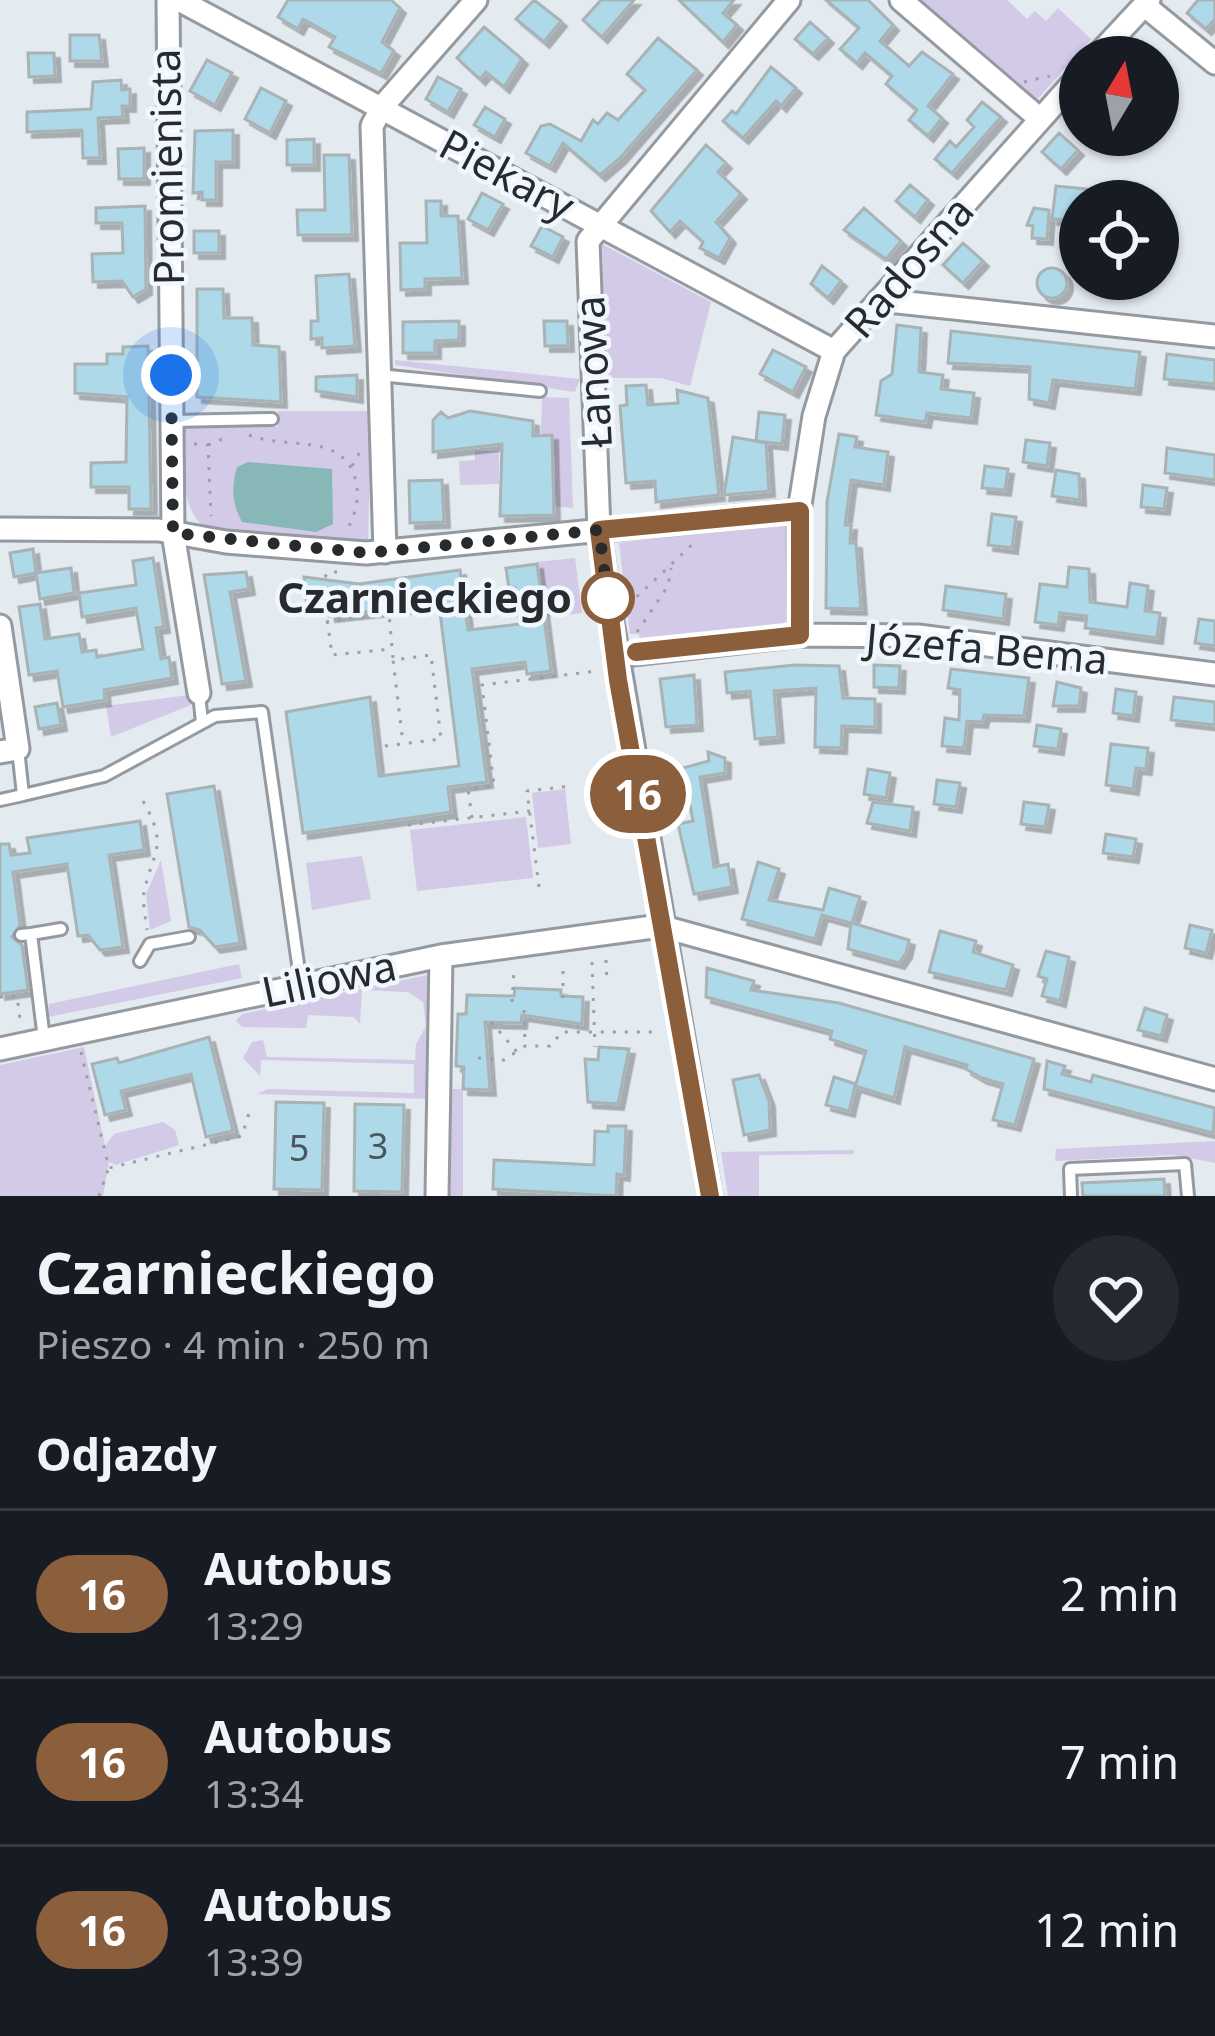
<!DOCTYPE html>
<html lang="pl">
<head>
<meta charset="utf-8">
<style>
  body { margin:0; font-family:"Noto Sans",sans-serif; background:#242831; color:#f1f3f6; height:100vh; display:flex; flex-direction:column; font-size:45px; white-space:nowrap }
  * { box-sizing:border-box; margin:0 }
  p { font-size:39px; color:#9ea1a6 }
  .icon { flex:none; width:66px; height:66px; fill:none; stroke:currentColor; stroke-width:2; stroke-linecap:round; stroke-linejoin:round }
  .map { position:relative; height:1196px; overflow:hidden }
  .panel { display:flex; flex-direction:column; background:#171b24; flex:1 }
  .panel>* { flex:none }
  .badge { padding:0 24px; border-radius:39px; font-size:42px; line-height:78px }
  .needle { width:78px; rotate:10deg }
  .fabs { position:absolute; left:1059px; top:36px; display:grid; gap:24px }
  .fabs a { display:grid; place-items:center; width:120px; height:120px; border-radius:50%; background:#171b24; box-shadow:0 3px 9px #0004; font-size:60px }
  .you { position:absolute; width:60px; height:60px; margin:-30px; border:9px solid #fff; border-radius:50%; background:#1a73e8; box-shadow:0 0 0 18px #1a73e833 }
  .map>.badge { position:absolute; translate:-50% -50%; box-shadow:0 0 0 6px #fff }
  h2 { padding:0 36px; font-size:45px; line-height:108px }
  .round { display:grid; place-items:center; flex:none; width:126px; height:126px; border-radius:63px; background:#242831 }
  .head { display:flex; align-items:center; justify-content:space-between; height:204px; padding:0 36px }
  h1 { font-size:57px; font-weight:700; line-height:90px }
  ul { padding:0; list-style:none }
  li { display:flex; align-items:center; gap:36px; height:168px; padding:0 36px; border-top:3px solid #363941 }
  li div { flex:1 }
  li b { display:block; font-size:45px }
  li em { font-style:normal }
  li .badge { min-width:132px; font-weight:700; text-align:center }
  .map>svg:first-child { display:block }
</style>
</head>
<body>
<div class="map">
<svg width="1215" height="1196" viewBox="0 0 1215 1196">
  <defs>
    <filter id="shadow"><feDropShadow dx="5.5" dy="5.5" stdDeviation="0" flood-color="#0004"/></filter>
  </defs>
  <rect width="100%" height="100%" fill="#e3eaf0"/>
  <path fill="#d2cae6" d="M914,0H1007L1027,19L1035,11L1046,21L1058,8L1091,39L1035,102Z
    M602,244L711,302L690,386L661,378H605Z
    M395,360L580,379L575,392L395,365Z
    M542,397L569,398L573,508L554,506L552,436H541Z
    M278,411H371L368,542L213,532C176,515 185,461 185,426L278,427Z
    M475,451H499V484L460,485L459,461L475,460Z
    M785,522L791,609L784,625L641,643L639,634H630L619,543Z
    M575,558L582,613L544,617L537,562Z
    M189,695L191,705L111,737L106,706Z
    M565,789L571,844L538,848L532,793Z
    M526,817L533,878L417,891L410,830Z
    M362,856L371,899L312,910L306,863Z
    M161,860L171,921L150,930L146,894Z
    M239,964L242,978L48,1017L49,1004Z
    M432,974V1099L257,1094L268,1089L414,1093V1064L261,1060L260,1076L243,1058L252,1042L263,1040L267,1057L415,1060L416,1044L426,1026L423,1002L408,992L362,990L360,1024L354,1017L308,1015L306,1028L242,1027L236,1021L242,1014Z
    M84,1047L105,1146L114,1134L163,1122L175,1130L179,1145L116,1165L109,1162L103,1196H0V1065Z
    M444,1089H463V1196H444Z
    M1215,1141V1163L1174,1155L1055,1161L1056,1149Z
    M854,1150V1154L759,1155V1196H728L721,1152Z"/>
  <path fill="#87b7b6" d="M248,462L332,469L333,524L316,532L242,522C232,503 231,488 237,467Z"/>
  <path fill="#add9e8" stroke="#a9b3b6" stroke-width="3" filter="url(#shadow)" d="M288,0H391L400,8L382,42L394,51L381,73L329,47L335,37L328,33L303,19L298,29L278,17Z
    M534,0L561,21L544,42L516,19Z
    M601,0H634L602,37L583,20Z
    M679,0H734L723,13L737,25L723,42Z
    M826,0H868L893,25L880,41L909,66L922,52L953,74L928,106L942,118L928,136L909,120L917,110L886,84L892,76L865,53L857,63L840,49L859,28Z
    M1198,0H1215V19L1206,29L1187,13Z
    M810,22L828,38L813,54L795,39Z
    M484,27L522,59L504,87L486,72L480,79L457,58Z
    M70,35H99L102,61H70Z
    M658,38L697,70L620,158L600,175L563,143L550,166L526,153L541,126L550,124L581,141L593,120L598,124L607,113L618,120L645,90L627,74Z
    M28,53H54L55,76L29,77Z
    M207,60L232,73L215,105L190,91Z
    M771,67L796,88L781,106L776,101L743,138L723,121L732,111L736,114Z
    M438,77L461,89L448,112L426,99Z
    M121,80L122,90L130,89V106H122L123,117L98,118L100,158H83L82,130L27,132V112L91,109L93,82Z
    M261,88L286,101L270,133L245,119Z
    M982,102L1001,117L952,173L935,159L950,141L956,147L974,127L967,120Z
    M485,107L505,119L495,137L474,125Z
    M233,130V162H216V200H202V192L193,193L195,131Z
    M1059,133L1078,150L1061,169L1042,152Z
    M314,139V165H287V140Z
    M706,145L726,163L718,172L741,194L716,222L730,238L719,258L700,248L703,242L680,221L670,232L651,211Z
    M144,148V179H119L118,149Z
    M324,155H349L352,235H298L297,210H325Z
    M910,185L928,200L915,217L896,201Z
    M1056,186L1108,191L1107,201H1080V221L1052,219Z
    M482,193L503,204L488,230L468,219Z
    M426,201H441V216H458L462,278L425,279V289L401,290L400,243H427Z
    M145,206L146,289L133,297L122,281L93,282L92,254L123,253L122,223H96V208Z
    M864,208L901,241L886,259L844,230Z
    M1034,208L1049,210L1047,239L1032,238L1033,226L1027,225Z
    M542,226L563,237L553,257L531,246Z
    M194,231H219V253H194Z
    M963,243L983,261L963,283L943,265Z
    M822,266L841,281L828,298L811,284Z
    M1037 283a15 15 0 1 1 30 0a15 15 0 1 1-30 0Z
    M349,274L355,346L322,348V338L311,339V321H318L316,276Z
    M197,289H223L224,318H252L253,345L279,347L281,402L197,397Z
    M459,321V340L435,341V353H403V322Z
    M544,321H567L568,346H545Z
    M897,325L921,328L919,372L943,375L941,389L974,393L971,418L927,413L925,422L876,415L881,381L892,374Z
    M951,331L1140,352L1135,389L1053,380L1049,403L1029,399L1030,367L948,363Z
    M148,346L151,509H129V487H91V463L126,462L127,397L75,393V364H107V354H123V347Z
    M773,350L806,367L793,392L760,374Z
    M1167,354L1215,360V384L1164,379Z
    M357,375V397L316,391V377Z
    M646,385L648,405L678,403L677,390L708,398L719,495L656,502L655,481L626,483L620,406L627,405L626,386Z
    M470,411L533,421V436L552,435L554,515L500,516L502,444L433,452V420L441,412L448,418Z
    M759,412L785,415L782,444L756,441Z
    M839,434L857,437L855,447L888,452L884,485L851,480L845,525H851L850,543H856L861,609L826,608L827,502Z
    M733,437L766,443L769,491L724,495Z
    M1026,440L1050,443L1047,466L1023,462Z
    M1167,448L1215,455V480L1165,473Z
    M985,466L1008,469L1005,490L982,488Z
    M1056,470L1079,474L1080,500L1052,496Z
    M442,480L444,522L410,523L409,481Z
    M1143,485L1167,488L1164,509L1141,507Z
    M992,514L1016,517L1012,548L988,545Z
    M33,549L36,573L14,577L10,553Z
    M153,558L164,627L156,628L161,659L169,657L172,678L104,690L105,700L63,707L57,671L29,675L19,607L40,604L45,639L79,634L82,652L96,650L97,657L143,649L136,608L82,617L79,593L136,585L133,561Z
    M537,564L551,671L527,674L525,662L472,669L487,782L448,787L451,812L303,833L286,712L370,697L379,776L459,766L439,604L330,616L328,604L307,609L304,577L359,584L460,570L468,630L520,624L515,588L509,589L506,568Z
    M1069,567L1089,569L1090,602L1127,607L1130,583L1148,586L1145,611L1160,613L1157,638L1085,628L1087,616L1060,613L1058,625L1035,622L1040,584L1067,587Z
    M71,568L74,593L40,599L36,573Z
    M246,572L249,589L230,592L246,681L222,684L204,575Z
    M946,586L1006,594L1003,619L943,610Z
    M1199,619L1215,621V646L1195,643Z
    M795,665L839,666L843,698L875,699V727L842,726L841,748L815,747L816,688L774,691L778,737L755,739L750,691L727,693L725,672Z
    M874,665L900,666L899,688L874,687Z
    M951,669L1029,678L1024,716L984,715L982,722L967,721L964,748L942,746L945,718L959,720L960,690L948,688Z
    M694,675L697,725L666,727L660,679Z
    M1057,682L1081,688L1079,706H1053Z
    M1116,689L1136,692L1133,716L1113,713Z
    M1174,697L1215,702V725L1171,720Z
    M57,703L61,725L39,729L35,707Z
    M1037,725L1061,729L1058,749L1034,746Z
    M1111,744L1148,748L1146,769L1136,768L1133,789L1106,785Z
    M708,752L725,758V773L700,777L714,867L728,864L732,887L694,894L678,824L693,821L688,794L673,797L668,772L709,761Z
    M868,769L890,773L886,798L864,794Z
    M937,780L960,783L956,807L934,804Z
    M214,786L240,943L215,947L200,930L189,927L167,794Z
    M873,802L913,807L910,831L867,823Z
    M1024,802L1049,805L1045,827L1021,824Z
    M140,821L144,850L109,855L123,947L100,950L88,935L78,936L67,864L13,872L20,925L12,937L22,945L28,990L0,994V844H9L11,855L30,853L27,838Z
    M1106,834L1136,839L1133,857L1103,853Z
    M758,862L779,869L769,900L823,910L829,888L860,897L852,923L909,940L906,953L899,963L848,949L851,923L822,915L815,939L742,919Z
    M1190,925L1212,930L1206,953L1185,948Z
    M940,931L976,941L973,952L1013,965L1006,990L929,972Z
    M1046,951L1069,957L1060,1001L1042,996L1047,979L1038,976Z
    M707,968L754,981L751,990L839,1003L1034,1059L1015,1125L993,1120L1003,1084L982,1078L966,1069L967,1065L905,1047L894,1098L855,1086L849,1111L826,1105L834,1077L856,1084L866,1051L830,1039L832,1031L706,997Z
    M515,988L561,990V996L583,997L582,1024L522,1015L521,1023L485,1022L490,1090L463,1089L464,1067L456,1066L458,1014H466L467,995L514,996Z
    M1145,1008L1167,1015L1161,1036L1138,1030Z
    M209,1037L233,1131L206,1137L191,1074L121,1091L126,1110L105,1115L92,1064L117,1058L119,1063Z
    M599,1047L629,1049L618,1104L588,1102L585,1059L598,1060Z
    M1047,1061L1065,1066L1062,1074L1091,1082L1093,1075L1215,1108L1213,1133L1044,1089Z
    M759,1075L769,1101L770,1130L744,1135L733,1080Z
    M276,1102L324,1103L322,1190L274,1189Z
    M355,1104L404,1105L402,1192L354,1191Z
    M608,1126H626L624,1175L617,1174L616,1196L493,1189L494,1160L594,1165L595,1131L608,1132Z
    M1164,1179L1165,1196H1083L1082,1183Z"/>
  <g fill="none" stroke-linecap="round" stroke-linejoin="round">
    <g stroke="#949aa0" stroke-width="16">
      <path id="lane" d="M379,375L540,391
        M172,421L272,419
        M202,723L215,716L262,712L301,985
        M18,749L23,795L104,776L202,723L199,693
        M0,800L23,795
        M31,934L61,929
        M21,935L31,934L44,1039
        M140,961L150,944L189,937
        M1071,1196L1070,1169L1185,1164L1188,1196"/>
    </g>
    <g stroke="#949aa0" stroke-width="27">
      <path id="street" d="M168,0L173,533L199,693
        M179,0L834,351
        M901,0L1040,119
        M1144,5L1215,63
        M1096,57L1149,0
        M879,300L1215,336
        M0,529L159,530L226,542L366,553L799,511
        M385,552L372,126L382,107L476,0
        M0,626L18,749L0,752
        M800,635L799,511L814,416L834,351L1080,75
        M615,656L800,635L918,636L1215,674
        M0,1049L441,956L660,926L1215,1079
        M437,1196L441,956
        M710,1196L608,598L599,530L588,241L789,0"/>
    </g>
    <path stroke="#9ba0a5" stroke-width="3" stroke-dasharray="3 9" stroke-linecap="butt" d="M1024,82L1050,76
      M249,435C286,450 342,432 355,478C361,497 355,517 345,533
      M194,444L208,445L211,516
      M208,445L229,436
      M352,466L362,448
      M337,572H328L322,582L332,655L392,649
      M628,605L695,542
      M326,622L387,614
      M637,632L668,586L671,568
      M393,658L389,614L418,611
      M385,746L441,739L431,655L393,660L403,743
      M143,801C169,847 153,850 144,892C142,903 146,919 147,930
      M472,818L468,789L494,786L482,685L597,671
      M408,825L530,811
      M539,887L527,791L572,786
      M606,960L607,983
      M592,962L595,1047
      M0,997L17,996L21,1026
      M563,998V965
      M512,1002L514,970
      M524,1010L525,1044
      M491,1022L517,1052L525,1046H550L562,1032H659
      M81,1052L109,1168L242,1136L249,1113
      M478,1058L504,1060L516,1052
      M99,1196L108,1170"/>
    <use href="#lane" stroke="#fff" stroke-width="10"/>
    <use href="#street" stroke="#fff" stroke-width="21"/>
  </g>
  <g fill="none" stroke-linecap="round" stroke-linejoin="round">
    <g stroke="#fff" stroke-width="27">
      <path id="line" d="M636,652L800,635V511L599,530L618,680L710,1196"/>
    </g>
    <use href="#line" stroke="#8b5e3c" stroke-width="18"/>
    <path stroke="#282b2d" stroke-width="12" stroke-dasharray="0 21.6" d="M171,375L173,533L366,553L599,530L608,598"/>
  </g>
  <circle fill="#fff" stroke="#8b5e3c" stroke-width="6" cx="608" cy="598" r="24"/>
  <g text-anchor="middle" stroke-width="9" stroke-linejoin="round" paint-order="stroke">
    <g font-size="36" fill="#49565c">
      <text x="378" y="1159">3</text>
      <text x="299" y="1161">5</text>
    </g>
    <g font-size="42" fill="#282b2d" stroke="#f0f7fe">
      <text transform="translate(167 167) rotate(-91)" y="15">Promienista</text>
      <text transform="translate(507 175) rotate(28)" y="15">Piekary</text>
      <text transform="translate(909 267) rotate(-49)" y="15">Radosna</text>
      <text transform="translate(593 372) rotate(-93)" y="15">Łanowa</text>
      <text transform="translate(987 649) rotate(5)" y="15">Józefa Bema</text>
      <text transform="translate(329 979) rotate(-12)" y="15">Liliowa</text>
    </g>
    <g font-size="42" font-weight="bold" fill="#282b2d" stroke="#f0f7fe" text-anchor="end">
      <text x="572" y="613">Czarnieckiego</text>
    </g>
  </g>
</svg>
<div class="fabs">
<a><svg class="needle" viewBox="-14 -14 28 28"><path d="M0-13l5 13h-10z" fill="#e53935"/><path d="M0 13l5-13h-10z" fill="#9ea1a6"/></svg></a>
<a><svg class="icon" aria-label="locate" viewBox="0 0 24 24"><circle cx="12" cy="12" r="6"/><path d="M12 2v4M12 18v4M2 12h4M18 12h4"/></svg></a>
</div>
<div class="you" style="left:171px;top:375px"></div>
<b class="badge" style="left:638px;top:794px;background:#8b5e3c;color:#fff">16</b>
</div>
<section class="panel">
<div class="head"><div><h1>Czarnieckiego</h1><p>Pieszo · 4 min · 250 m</p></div><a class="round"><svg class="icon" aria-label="heart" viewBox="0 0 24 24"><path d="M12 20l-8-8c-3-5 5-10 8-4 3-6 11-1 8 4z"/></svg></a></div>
<h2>Odjazdy</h2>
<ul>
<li><span class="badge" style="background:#8b5e3c;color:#fff">16</span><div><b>Autobus</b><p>13:29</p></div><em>2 min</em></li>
<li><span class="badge" style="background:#8b5e3c;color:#fff">16</span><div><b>Autobus</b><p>13:34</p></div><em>7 min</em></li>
<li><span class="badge" style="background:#8b5e3c;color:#fff">16</span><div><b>Autobus</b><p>13:39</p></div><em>12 min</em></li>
</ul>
</section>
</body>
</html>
